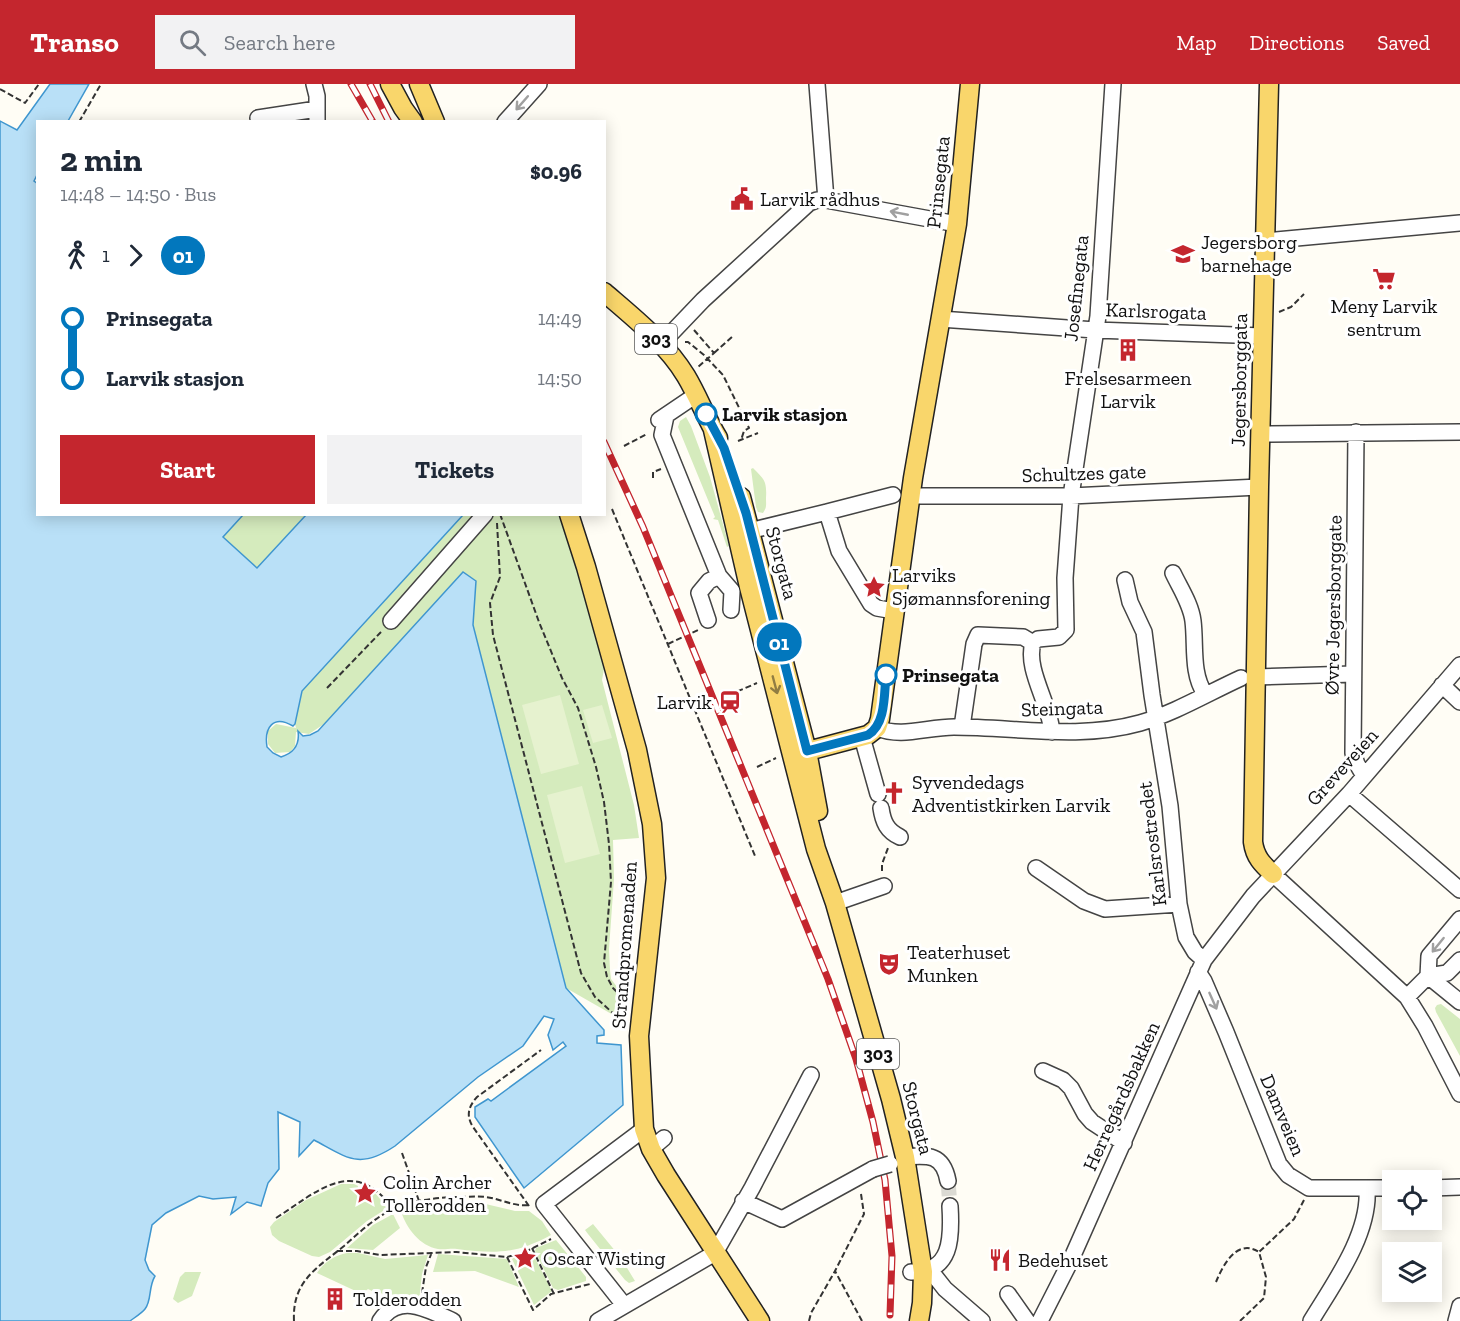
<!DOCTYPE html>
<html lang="en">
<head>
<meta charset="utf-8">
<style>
  body { margin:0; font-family:"Zilla Slab",serif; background:#f2f2f3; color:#1f2937; height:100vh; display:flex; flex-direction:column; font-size:22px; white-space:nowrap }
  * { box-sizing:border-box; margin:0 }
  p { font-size:20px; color:#747a83 }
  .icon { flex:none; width:33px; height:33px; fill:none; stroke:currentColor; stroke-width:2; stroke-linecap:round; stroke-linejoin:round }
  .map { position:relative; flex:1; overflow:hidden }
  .panel { position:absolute; left:36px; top:36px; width:570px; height:396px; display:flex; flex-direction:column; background:#fff; border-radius:0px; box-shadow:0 3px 15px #0003 }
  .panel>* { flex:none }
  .badge { padding:0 12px; border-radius:20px; font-size:21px; line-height:39px }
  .tools { position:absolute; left:1382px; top:1086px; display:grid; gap:12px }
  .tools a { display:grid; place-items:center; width:60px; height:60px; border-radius:0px; background:#fff; box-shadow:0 3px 15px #0003; font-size:30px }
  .map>.badge { position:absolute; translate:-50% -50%; box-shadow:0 0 0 3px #fff }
  .legs { display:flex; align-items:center; gap:9px; height:66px; padding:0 24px; font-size:20px }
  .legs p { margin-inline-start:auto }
  .summary { display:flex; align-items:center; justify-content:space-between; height:102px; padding:0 24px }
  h1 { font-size:33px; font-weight:700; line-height:45px }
  .primary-button { display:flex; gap:12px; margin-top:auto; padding:12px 24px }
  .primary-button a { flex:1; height:69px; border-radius:0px; background:#c4262e; color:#fff; font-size:24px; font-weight:700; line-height:69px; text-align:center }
  .primary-button a+a { background:#f2f2f3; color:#1f2937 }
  ul { padding:0 24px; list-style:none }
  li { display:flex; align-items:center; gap:21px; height:60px; font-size:22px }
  li i { display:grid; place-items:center; width:9px; height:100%; margin:0 8px; background:currentColor }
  li i::after { content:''; width:15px; height:15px; margin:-8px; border:4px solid; border-radius:50%; background:#fff }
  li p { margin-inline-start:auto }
  li:first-child i { background:linear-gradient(#0000 50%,currentColor 0) }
  li:last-child i { background:linear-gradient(currentColor 50%,#0000 0) }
  header { display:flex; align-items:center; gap:36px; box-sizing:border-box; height:84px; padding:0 30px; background:#c4262e; color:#fff }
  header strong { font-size:28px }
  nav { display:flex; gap:33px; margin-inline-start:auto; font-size:21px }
  .search { width:420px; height:54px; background:#f2f2f3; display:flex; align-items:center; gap:15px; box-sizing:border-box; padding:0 21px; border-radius:0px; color:#747a83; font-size:22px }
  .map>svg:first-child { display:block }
</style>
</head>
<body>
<header>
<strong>Transo</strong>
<div class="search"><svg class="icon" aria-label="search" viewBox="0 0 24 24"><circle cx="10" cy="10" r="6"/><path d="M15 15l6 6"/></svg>Search here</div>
<nav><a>Map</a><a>Directions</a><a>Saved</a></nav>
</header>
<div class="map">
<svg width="1460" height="1237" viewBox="0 0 1460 1237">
  <rect width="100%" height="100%" fill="#fffdf5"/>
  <path fill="#d5ebbd" d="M686,333L691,342L710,393L729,462L727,463L718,436L713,435L715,433L678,343L680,337Z
    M753,384C764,395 767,397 766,414C766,421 767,423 763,429L758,428L756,423L751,385Z
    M243,431H306L257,484L223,453Z
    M463,431H560L606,574L602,596L634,721L639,754L613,756L614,795L609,865L610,886L611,895L624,912L622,936L566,904L473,541L475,496L463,488L324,640L309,650L296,648L295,662L290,668L275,669L268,660V647L276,640L296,644L295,640L302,607Z
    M1441,920L1460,935V972L1436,928L1435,924L1437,921Z
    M341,1100H354L358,1102L357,1112L363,1118L369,1117L372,1109H375L386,1122V1125L367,1137L330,1168L319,1173L312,1172L279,1157L272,1151L270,1143L274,1138L306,1116Z
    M477,1118L515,1127H529L542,1137L551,1151C516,1170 496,1170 457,1165C451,1164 445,1166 438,1165C420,1162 406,1144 401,1127L436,1119Z
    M393,1130L400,1144L373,1166L347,1164L373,1141Z
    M593,1140L621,1174L635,1197L629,1199L625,1196L588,1150L585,1146Z
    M556,1156L586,1193V1197L558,1206L553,1204L535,1167L536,1164Z
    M347,1169H358L385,1175L428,1171L422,1190L419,1217L389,1218L386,1212L374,1205L372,1207L368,1205L362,1210L317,1189C323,1179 335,1171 347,1169Z
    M438,1170L507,1175L519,1203L475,1187L433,1188Z
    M515,1173L521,1182L535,1174L552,1207L534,1221L512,1175Z
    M185,1188H201L192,1212L178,1219L173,1215L180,1193Z"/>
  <path fill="#e6f2cf" d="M560,611L579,680L541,690L522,621Z
    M602,621L612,654L593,659L583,626Z
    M582,702L600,770L565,779L547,711Z"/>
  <path fill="#b9e0f7" stroke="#3f96cf" stroke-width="1.5" d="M50,0H89L68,37L38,38L37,91L34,97L38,100V430L243,431L223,453L257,484L306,431H463L302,607L295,640L293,642C273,630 264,644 267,663L273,669L281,673C294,669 300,661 298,647L303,652L310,651L318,647L463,488L476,497L473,541L566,904L604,946V951L597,952V959L621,961L623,1021L524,1104L475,1033V1023L488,1015L491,1017L566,962L563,958L553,966L548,951L554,935L544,932L523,962L478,993L395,1062C359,1086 348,1074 314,1056L299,1072L300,1038L278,1028L279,1085L268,1099L261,1122L247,1118L231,1130L236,1113L213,1115L199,1112L166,1129L152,1141L145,1176L149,1186L155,1192C148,1204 152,1216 145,1225C142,1229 134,1234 130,1237H0V37L17,46Z"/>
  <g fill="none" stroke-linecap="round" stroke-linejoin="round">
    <path stroke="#dbdad3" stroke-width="15" stroke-dasharray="15 8" stroke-linecap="butt" d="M948,1097L950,1122"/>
    <g stroke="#444" stroke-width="18">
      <path id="minor" d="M314,0L317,12V38
        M817,0L826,116
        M258,34L317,25
        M505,38L539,0
        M1265,157L1460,139
        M940,235L1095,246L1263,252
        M661,260L703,216L809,119L817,116H826L957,140
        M666,332L662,351L719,492L732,507L731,526
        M659,336L696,311
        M1356,348L1353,669L1357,680L1364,692
        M1261,350L1460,348
        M910,412H1071L1259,403
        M827,428L893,411
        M741,449L827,428L839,467L871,520L877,524L894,527
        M1173,489C1180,504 1191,520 1193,537C1196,561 1191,589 1205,610
        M1125,496L1130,518L1144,548L1152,611L1170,722L1179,820L1186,853L1195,868L1204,876
        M708,536L699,509L709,497L719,492
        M391,537L485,430
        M1255,593L1353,590
        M1442,601L1460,618
        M962,643L974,560L978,551L1023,553L1033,559
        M877,644C902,654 927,643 954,643C1016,643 1079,656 1140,639C1175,629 1208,609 1241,594
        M1052,648C1050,620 1025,585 1033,559L1038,555L1059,553L1066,546L1065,494L1071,412L1098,232L1113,0
        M862,653L878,710
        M1349,710L1460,806
        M881,724C883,738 887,747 900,753
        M1036,784L1084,817L1105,825L1179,820
        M1273,790L1407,913L1425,942L1460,1010
        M835,819L884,802
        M1198,888L1204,897L1226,948L1279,1080L1288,1091L1309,1104H1392
        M1428,892L1460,918
        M1428,892L1447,889L1460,876
        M1407,913L1428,892L1429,872L1460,835
        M1043,987L1063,996L1071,1004L1085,1030L1092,1038L1124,1059
        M651,1065L664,1054
        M905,1073C929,1071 943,1070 948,1097
        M1431,1104L1460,1103
        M743,1117L782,1135L873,1085
        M930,1186L945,1205L982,1237
        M911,1188C952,1189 952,1154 950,1122
        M1008,1210L1027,1237
        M624,1221L544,1120L644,1045
        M380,1237C399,1208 429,1226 453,1237
        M598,1237L715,1169L752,1104L811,991
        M1040,1237L1070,1178L1204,876L1253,812L1349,710L1460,581
        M1311,1237C1334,1199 1370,1150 1367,1105
        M1456,1237L1460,1222"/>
    </g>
    <g stroke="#222" stroke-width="21">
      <path id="major" d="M390,0L403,24L413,38
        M419,0L435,38
        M1269,0L1259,403L1253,758C1255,773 1262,780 1273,790
        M604,208C633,233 666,259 686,292C698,312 706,334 718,354
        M713,346L749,503L816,765L835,819L891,1015L905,1073L923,1188L922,1219L919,1237
        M741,413L807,667L818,727
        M569,430L586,483L637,666L652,740L656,794L639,952L644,1045L651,1065L666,1091L760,1237
        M793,671L868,651L877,644L880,635L913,394L957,140L970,0"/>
    </g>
    <path stroke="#333" stroke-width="2" stroke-dasharray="6 3" stroke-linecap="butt" d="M0,5L25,19L39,0
      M79,38L101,0
      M1279,228L1291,223L1304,210
      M694,246L714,269L698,283
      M685,258H688L704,271L723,291L749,344L744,347L741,356
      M714,269L732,253
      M738,357L758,349
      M624,362L647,350
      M653,394V388L661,385
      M612,425L755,772
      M500,430L539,538L562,594L578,624L596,683L604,718L609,760L611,798L604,879L607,893L613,904L626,917
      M497,439L500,493L490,519L493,551L581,889L595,913L625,940
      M668,560L698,546
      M327,604L381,548
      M729,611L757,599
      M757,683L776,674
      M882,787V780L888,764
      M402,1069L419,1117
      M861,1110L864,1130L835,1187L862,1237
      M529,1122L473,1043C466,1032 468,1023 477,1013L541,966
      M276,1134C318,1107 354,1071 393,1125
      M532,1164L554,1210
      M337,1167H357L380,1171L456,1168L507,1173L525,1168L551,1155
      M507,1173L533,1226L551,1210L590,1200
      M1216,1198C1223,1181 1237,1154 1259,1168
      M422,1209L426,1183L432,1168
      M294,1237C292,1197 317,1184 344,1162C359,1149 373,1135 391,1126C410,1117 433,1114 454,1113C464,1113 475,1112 486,1113C501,1115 514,1123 530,1121
      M809,1237L811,1229L835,1187
      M1240,1237L1264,1214L1266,1193L1259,1168L1294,1135L1304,1116"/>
    <use href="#minor" stroke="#fff" stroke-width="15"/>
    <use href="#major" stroke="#f9d66b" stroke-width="18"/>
    <g stroke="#c4262e" stroke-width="7">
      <path id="rail" d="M351,0L373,38
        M370,0L389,38
        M604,358L643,443L828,895L856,975L873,1038L885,1096L892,1172L890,1231"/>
    </g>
    <use href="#rail" stroke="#fff" stroke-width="4.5" stroke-dasharray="14" stroke-linecap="butt"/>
    <g stroke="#444" stroke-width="18" stroke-linecap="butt">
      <path id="minor-bridge" d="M873,1085L890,1080"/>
    </g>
    <use href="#minor-bridge" stroke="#fff" stroke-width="15"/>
  </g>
  <defs><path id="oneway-shaft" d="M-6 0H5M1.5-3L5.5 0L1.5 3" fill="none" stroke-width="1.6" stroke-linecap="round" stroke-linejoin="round" transform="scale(1.5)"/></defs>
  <g stroke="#a0a0a0">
    <use href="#oneway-shaft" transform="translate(522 19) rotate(131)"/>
    <use href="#oneway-shaft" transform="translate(899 129) rotate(-169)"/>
    <use href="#oneway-shaft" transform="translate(1438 861) rotate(129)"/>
    <use href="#oneway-shaft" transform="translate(1213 917) rotate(66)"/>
  </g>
  <use stroke="#917d42" href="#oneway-shaft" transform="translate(775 601) rotate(75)"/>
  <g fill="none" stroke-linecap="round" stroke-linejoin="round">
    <g stroke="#fff" stroke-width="14">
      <path id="line-1" d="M706,330L724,364L746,429L807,667L868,651C886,640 884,611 886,591"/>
    </g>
    <use href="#line-1" stroke="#0277bd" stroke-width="9"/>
  </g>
  <defs>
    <g id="civic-bare" transform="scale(1.8)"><path d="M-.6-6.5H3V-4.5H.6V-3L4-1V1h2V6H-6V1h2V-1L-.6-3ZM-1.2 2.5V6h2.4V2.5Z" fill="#c4262e" stroke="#fff" stroke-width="2.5" paint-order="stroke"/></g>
    <g id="school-bare" transform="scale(1.8)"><path d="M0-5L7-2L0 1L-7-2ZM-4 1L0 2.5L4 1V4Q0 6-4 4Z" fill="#c4262e" stroke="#fff" stroke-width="2.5" paint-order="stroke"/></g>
    <g id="supermarket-bare" transform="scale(1.8)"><path d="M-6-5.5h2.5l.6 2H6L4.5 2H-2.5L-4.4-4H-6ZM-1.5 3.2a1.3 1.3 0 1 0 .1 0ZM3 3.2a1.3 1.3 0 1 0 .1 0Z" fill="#c4262e" stroke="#fff" stroke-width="2.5" paint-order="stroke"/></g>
    <g id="building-bare" transform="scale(1.8)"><path d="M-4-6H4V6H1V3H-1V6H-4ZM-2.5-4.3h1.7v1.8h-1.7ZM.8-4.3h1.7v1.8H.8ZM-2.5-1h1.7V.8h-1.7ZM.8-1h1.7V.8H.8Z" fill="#c4262e" stroke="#fff" stroke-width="2.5" paint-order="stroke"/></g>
    <g id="sight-bare" transform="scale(1.8)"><path d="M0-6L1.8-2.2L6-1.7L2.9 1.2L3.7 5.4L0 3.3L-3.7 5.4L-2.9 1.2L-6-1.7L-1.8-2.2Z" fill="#c4262e" stroke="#fff" stroke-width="2.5" paint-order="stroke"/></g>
    <g id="station-bare" transform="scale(1.8)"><path d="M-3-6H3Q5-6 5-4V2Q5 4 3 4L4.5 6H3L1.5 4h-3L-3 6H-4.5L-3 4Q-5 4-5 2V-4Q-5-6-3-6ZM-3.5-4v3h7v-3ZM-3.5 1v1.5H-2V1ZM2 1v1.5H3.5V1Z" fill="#c4262e" stroke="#fff" stroke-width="2.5" paint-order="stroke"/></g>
    <g id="church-bare" transform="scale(1.8)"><path d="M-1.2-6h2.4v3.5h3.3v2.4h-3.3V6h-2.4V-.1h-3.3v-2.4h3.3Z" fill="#c4262e" stroke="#fff" stroke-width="2.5" paint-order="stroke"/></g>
    <g id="theatre-bare" transform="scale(1.8)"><path d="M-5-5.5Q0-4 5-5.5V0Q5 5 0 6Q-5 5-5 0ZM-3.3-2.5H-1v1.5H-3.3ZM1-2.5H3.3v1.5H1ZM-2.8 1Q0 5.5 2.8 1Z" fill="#c4262e" stroke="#fff" stroke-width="2.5" paint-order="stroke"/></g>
    <g id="restaurant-bare" transform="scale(1.8)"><path d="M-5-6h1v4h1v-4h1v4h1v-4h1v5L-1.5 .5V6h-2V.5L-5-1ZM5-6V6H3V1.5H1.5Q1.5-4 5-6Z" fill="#c4262e" stroke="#fff" stroke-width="2.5" paint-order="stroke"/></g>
  </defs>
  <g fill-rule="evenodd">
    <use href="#civic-bare" x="742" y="115"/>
    <use href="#school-bare" x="1183" y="170"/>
    <use href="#supermarket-bare" x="1384" y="195"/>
    <use href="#building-bare" x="1128" y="266"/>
    <use href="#sight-bare" x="874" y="503"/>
    <use href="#station-bare" x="730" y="618"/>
    <use href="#church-bare" x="894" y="709"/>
    <use href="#theatre-bare" x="889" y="880"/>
    <use href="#sight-bare" x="365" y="1109"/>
    <use href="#sight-bare" x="525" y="1174"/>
    <use href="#restaurant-bare" x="1000" y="1176"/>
    <use href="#building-bare" x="335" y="1215"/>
  </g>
  <g fill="#fff" stroke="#0277bd" stroke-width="3">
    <circle cx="706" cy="330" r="10"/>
    <circle cx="886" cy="591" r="10"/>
  </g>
  <g text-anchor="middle" stroke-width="6" stroke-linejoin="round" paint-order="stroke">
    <g fill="#fff" stroke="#585858" stroke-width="1.5">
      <rect x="635" y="240" width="42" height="30" rx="4.5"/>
      <rect x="857" y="955" width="42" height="30" rx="4.5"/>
    </g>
    <g font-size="18" font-weight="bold" fill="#111">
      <text x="656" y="261">303</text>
      <text x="878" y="976">303</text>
    </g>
    <g font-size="20" fill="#111" stroke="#fff">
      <text transform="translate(938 98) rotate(-84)" y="7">Prinsegata</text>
      <text transform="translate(1076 204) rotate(-84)" y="7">Josefinegata</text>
      <text transform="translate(1156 227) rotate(2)" y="7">Karlsrogata</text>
      <text transform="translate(1239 296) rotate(-89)" y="7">Jegersborggata</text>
      <text transform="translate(1084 389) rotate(-2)" y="7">Schultzes gate</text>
      <text transform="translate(782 479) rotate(75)" y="7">Storgata</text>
      <text transform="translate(1333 521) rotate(-89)" y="7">Øvre Jegersborggate</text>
      <text transform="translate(1062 624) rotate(-2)" y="7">Steingata</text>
      <text transform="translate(1342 683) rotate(-48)" y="7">Greveveien</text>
      <text transform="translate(1152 760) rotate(-97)" y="7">Karlsrostredet</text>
      <text transform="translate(624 861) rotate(-86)" y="7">Strandpromenaden</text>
      <text transform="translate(1121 1012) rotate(-66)" y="7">Herregårdsbakken</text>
      <text transform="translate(1283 1031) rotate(67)" y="7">Damveien</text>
      <text transform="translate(918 1034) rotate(76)" y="7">Storgata</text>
    </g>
    <g font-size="20" fill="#111" stroke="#fff" text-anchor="start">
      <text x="760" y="122">Larvik rådhus</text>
      <text x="1201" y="165">Jegersborg<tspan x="1201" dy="23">barnehage</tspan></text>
      <text x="1384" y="229" text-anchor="middle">Meny Larvik<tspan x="1384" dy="23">sentrum</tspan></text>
      <text x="1128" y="301" text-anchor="middle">Frelsesarmeen<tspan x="1128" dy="23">Larvik</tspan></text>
      <text x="892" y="498">Larviks<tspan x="892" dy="23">Sjømannsforening</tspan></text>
      <text x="712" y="625" text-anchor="end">Larvik</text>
      <text x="912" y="705">Syvendedags<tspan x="912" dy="23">Adventistkirken Larvik</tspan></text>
      <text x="907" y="875">Teaterhuset<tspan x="907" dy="23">Munken</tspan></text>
      <text x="383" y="1105">Colin Archer<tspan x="383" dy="23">Tollerodden</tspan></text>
      <text x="543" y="1181">Oscar Wisting</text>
      <text x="1018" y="1183">Bedehuset</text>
      <text x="353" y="1222">Tolderodden</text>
    </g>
    <g font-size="20" font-weight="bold" fill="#111" stroke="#fff" text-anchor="start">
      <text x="722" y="337">Larvik stasjon</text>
      <text x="902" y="598">Prinsegata</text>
    </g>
  </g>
</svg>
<div class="tools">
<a><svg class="icon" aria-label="locate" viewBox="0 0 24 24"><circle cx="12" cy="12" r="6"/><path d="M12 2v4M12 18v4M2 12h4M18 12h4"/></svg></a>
<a><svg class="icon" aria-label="layers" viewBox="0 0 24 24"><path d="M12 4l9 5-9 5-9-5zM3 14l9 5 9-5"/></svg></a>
</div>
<b class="badge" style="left:779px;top:558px;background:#0277bd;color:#fff">01</b>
<section class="panel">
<div class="summary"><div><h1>2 min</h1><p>14:48 – 14:50 · Bus</p></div><b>$0.96</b></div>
<div class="legs"><svg class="icon" aria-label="walk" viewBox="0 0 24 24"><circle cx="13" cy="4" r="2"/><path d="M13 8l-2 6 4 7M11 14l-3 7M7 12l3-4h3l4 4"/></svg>1<svg class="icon" aria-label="forward" viewBox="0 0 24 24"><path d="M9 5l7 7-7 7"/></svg><b class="badge" style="background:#0277bd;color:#fff">01</b></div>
<ul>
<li><i style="color:#0277bd"></i><b>Prinsegata</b><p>14:49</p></li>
<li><i style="color:#0277bd"></i><b>Larvik stasjon</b><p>14:50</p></li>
</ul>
<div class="primary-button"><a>Start</a><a>Tickets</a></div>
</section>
</div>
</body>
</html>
